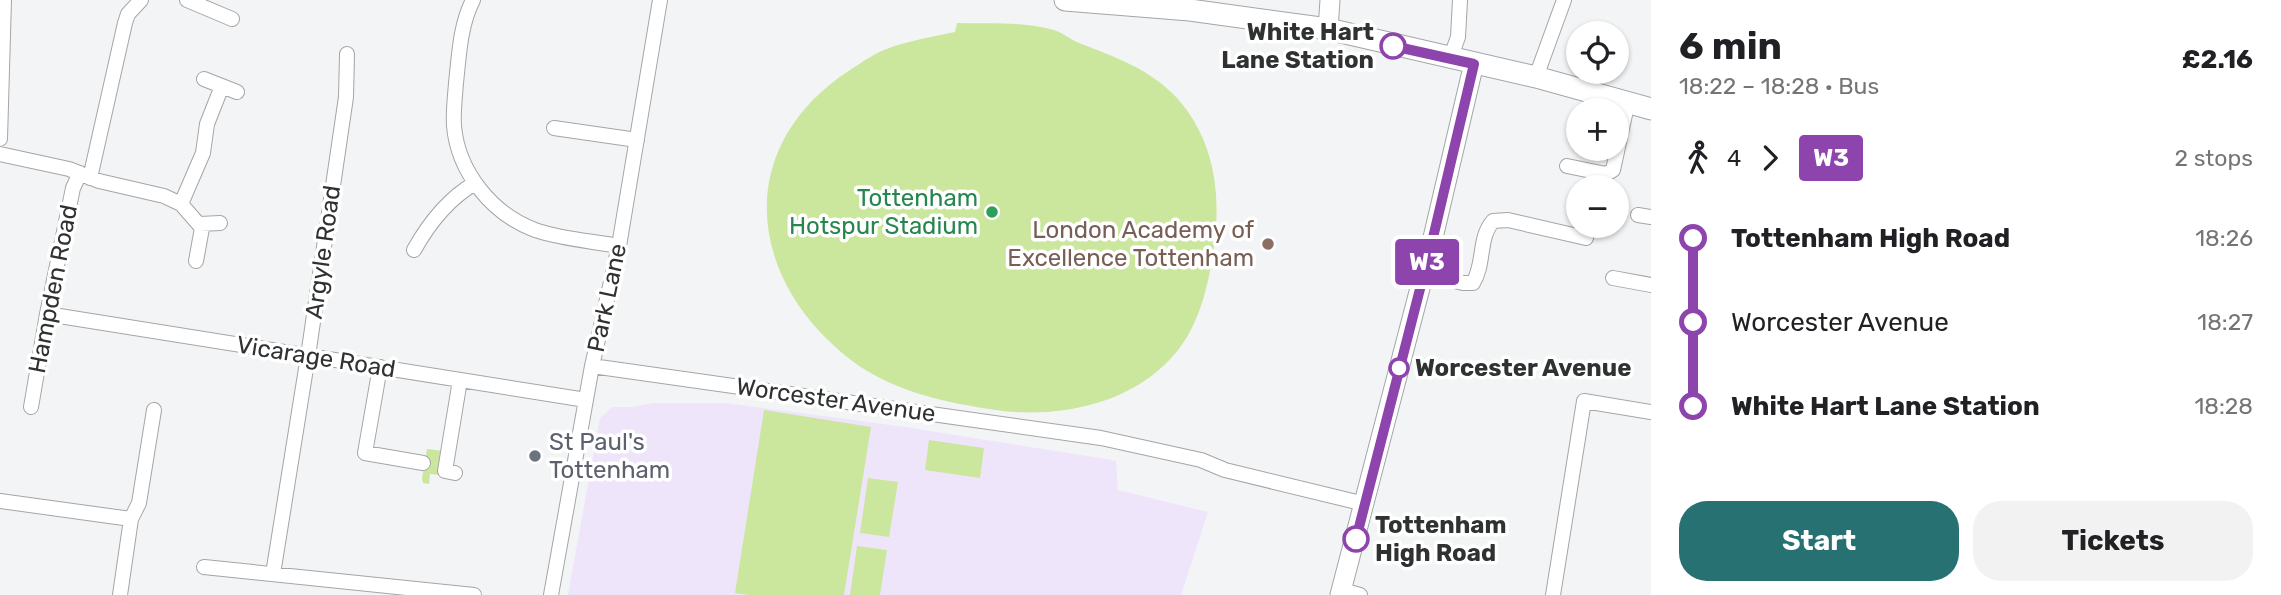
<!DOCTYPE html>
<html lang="en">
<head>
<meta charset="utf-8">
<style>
  body { margin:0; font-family:Rubik,sans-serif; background:#f2f2f2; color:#202124; height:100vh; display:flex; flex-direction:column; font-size:26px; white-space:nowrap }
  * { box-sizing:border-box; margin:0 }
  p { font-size:23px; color:#757577 }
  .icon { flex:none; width:38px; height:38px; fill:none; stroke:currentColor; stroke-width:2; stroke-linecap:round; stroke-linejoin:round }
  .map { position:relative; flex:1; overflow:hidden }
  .details { display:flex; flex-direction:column; background:#fff; width:630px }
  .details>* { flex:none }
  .badge { padding:0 14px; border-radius:5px; font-size:24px; line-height:46px }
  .tools { position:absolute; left:1566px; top:21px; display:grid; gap:14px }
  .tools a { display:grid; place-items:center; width:63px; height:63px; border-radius:50%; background:#fff; box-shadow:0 2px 5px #0004; font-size:35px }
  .map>.badge { position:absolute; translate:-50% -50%; box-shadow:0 0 0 4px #fff }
  .legs { display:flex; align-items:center; gap:10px; height:77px; padding:0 28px; font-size:23px }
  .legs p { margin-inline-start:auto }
  .head { display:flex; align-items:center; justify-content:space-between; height:119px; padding:0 28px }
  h1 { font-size:38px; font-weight:700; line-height:52px }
  .cta { display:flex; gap:14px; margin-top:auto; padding:14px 28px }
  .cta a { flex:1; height:80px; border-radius:28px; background:#277173; color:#fff; font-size:28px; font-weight:700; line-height:80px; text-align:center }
  .cta a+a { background:#f2f2f2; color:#202124 }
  ul { padding:0 28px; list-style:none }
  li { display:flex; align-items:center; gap:24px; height:84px; font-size:26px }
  li i { display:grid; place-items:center; width:10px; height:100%; margin:0 9px; background:currentColor }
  li i::after { content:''; width:18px; height:18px; margin:-9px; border:5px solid; border-radius:50%; background:#fff }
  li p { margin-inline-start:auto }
  li:first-child i { background:linear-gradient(#0000 50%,currentColor 0) }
  li:last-child i { background:linear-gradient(currentColor 50%,#0000 0) }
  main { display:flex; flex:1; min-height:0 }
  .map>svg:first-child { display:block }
</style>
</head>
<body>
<main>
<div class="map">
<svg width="1651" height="595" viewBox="0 0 1651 595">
  <rect width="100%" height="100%" fill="#f3f4f6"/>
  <path fill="#efe5fa" d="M653,403H726L905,427L1100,458L1116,461L1118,490L1208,512L1181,595H568L600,418L612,407H632Z"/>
  <path fill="#cbe69d" d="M957,23C986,24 1021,21 1050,29C1061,31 1069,39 1079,43C1115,57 1150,69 1177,98C1218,144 1222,203 1212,261C1207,288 1201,313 1187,337C1161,380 1114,403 1065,410C1032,415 999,412 966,405C927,398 887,386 855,363C747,283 730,148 850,70C861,63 872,55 884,50C907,41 931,37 955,32Z
    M764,410L871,427L844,595H749L735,593Z
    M929,440L984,448L980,478L925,470Z
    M427,449L444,451L440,475L430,474L429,484L423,483L422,478Z
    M868,478L898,482L889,537L860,533Z
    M857,546L887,550L880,595H850Z"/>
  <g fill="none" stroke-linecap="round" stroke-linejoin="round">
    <g stroke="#a4a5a7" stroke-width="16">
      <path id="street" d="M187,0L232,19
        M473,0C460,25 459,56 456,83C455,97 453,112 454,126C458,172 492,214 535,230C561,239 591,241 619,246
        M1450,59L1458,37L1460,0
        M1536,77L1564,0
        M204,79L237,92
        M554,128L637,140
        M0,139L4,0
        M0,154L69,169L99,181L164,196L181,204L202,228L196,261
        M1567,166L1606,174L1613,170L1628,101
        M90,178L125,23L128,14L141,0
        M181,204L203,153L207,124L222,86
        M1638,215L1651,217
        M200,224L220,223
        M414,250C429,223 448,199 475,183
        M1424,274L1463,283H1473C1485,264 1478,238 1493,221L1508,220L1586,238
        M1613,278L1651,285
        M47,314L586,400
        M592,366L1101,438L1201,460L1225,470L1365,504
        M380,367L365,453L423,463
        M31,407L47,314L73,188L80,173
        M455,473L445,471L460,380
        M0,501L131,519L120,595
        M131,519L139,503L154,410
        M204,567L474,595
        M273,574L308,356L346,97L347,54
        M1342,590L1360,595
        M551,595L592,366L619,246L660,0
        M1553,595L1584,401L1651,412"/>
    </g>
    <g stroke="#a4a5a7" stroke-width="21">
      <path id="secondary" d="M1328,29L1330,0
        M1340,595L1432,242L1474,63"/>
    </g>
    <g stroke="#a4a5a7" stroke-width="23">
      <path id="primary" d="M1065,0L1190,10L1328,29L1536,77L1651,109"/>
    </g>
    <use href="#street" stroke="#fff" stroke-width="14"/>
    <use href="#secondary" stroke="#fff" stroke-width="19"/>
    <use href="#primary" stroke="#fff" stroke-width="21"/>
  </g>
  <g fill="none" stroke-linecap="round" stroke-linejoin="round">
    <g stroke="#fff" stroke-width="16">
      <path id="line-1" d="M1356,539L1432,242L1474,64L1393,46"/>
    </g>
    <use href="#line-1" stroke="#8e44ad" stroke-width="10"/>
  </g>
  <g fill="#fff" stroke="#8e44ad" stroke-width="3.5">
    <circle cx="1393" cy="46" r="12"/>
    <circle cx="1399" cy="368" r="9"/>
    <circle cx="1356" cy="539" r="12"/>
  </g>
  <circle fill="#2e9e5b" stroke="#fff" stroke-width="2.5" cx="992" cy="212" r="7"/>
  <circle fill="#8d6e63" stroke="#fff" stroke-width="2.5" cx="1268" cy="244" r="7"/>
  <circle fill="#6b7280" stroke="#fff" stroke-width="2.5" cx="535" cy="456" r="7"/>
  <g text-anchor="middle" stroke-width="7" stroke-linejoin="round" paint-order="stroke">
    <g font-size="24" font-weight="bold" fill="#303131" stroke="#fff" text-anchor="start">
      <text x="1374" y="40" text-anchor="end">White Hart<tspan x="1374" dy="28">Lane Station</tspan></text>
      <text x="1415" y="376">Worcester Avenue</text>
      <text x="1375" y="533">Tottenham<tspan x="1375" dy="28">High Road</tspan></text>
    </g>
    <g font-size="24" fill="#27864d" stroke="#fff" text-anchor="end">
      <text x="978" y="206">Tottenham<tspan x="978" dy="28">Hotspur Stadium</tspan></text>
    </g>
    <g font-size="24" fill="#785e54" stroke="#fff" text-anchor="end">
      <text x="1254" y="238">London Academy of<tspan x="1254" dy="28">Excellence Tottenham</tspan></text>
    </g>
    <g font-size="24" fill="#303131" stroke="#fff">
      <text transform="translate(323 252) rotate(-82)" y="8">Argyle Road</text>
      <text transform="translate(53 289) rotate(-79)" y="8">Hampden Road</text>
      <text transform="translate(607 298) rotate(-78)" y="8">Park Lane</text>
      <text transform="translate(316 357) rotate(9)" y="8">Vicarage Road</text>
      <text transform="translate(836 400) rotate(8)" y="8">Worcester Avenue</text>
    </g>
    <g font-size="24" fill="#5b616d" stroke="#fff" text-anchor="start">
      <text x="549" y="450">St Paul's<tspan x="549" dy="28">Tottenham</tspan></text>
    </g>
  </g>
</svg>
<div class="tools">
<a><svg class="icon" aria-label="locate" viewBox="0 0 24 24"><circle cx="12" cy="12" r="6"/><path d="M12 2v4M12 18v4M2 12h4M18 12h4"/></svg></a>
<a>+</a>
<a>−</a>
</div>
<b class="badge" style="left:1427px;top:262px;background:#8e44ad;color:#fff">W3</b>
</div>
<section class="details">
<div class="head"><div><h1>6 min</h1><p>18:22 – 18:28 · Bus</p></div><b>£2.16</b></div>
<div class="legs"><svg class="icon" aria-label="walk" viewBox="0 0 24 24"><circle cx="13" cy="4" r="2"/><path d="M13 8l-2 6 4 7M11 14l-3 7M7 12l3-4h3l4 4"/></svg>4<svg class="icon" aria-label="forward" viewBox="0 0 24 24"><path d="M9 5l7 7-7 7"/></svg><b class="badge" style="background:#8e44ad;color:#fff">W3</b><p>2 stops</p></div>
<ul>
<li><i style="color:#8e44ad"></i><b>Tottenham High Road</b><p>18:26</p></li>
<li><i style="color:#8e44ad"></i><span>Worcester Avenue</span><p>18:27</p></li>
<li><i style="color:#8e44ad"></i><b>White Hart Lane Station</b><p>18:28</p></li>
</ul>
<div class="cta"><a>Start</a><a>Tickets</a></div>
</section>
</main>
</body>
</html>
